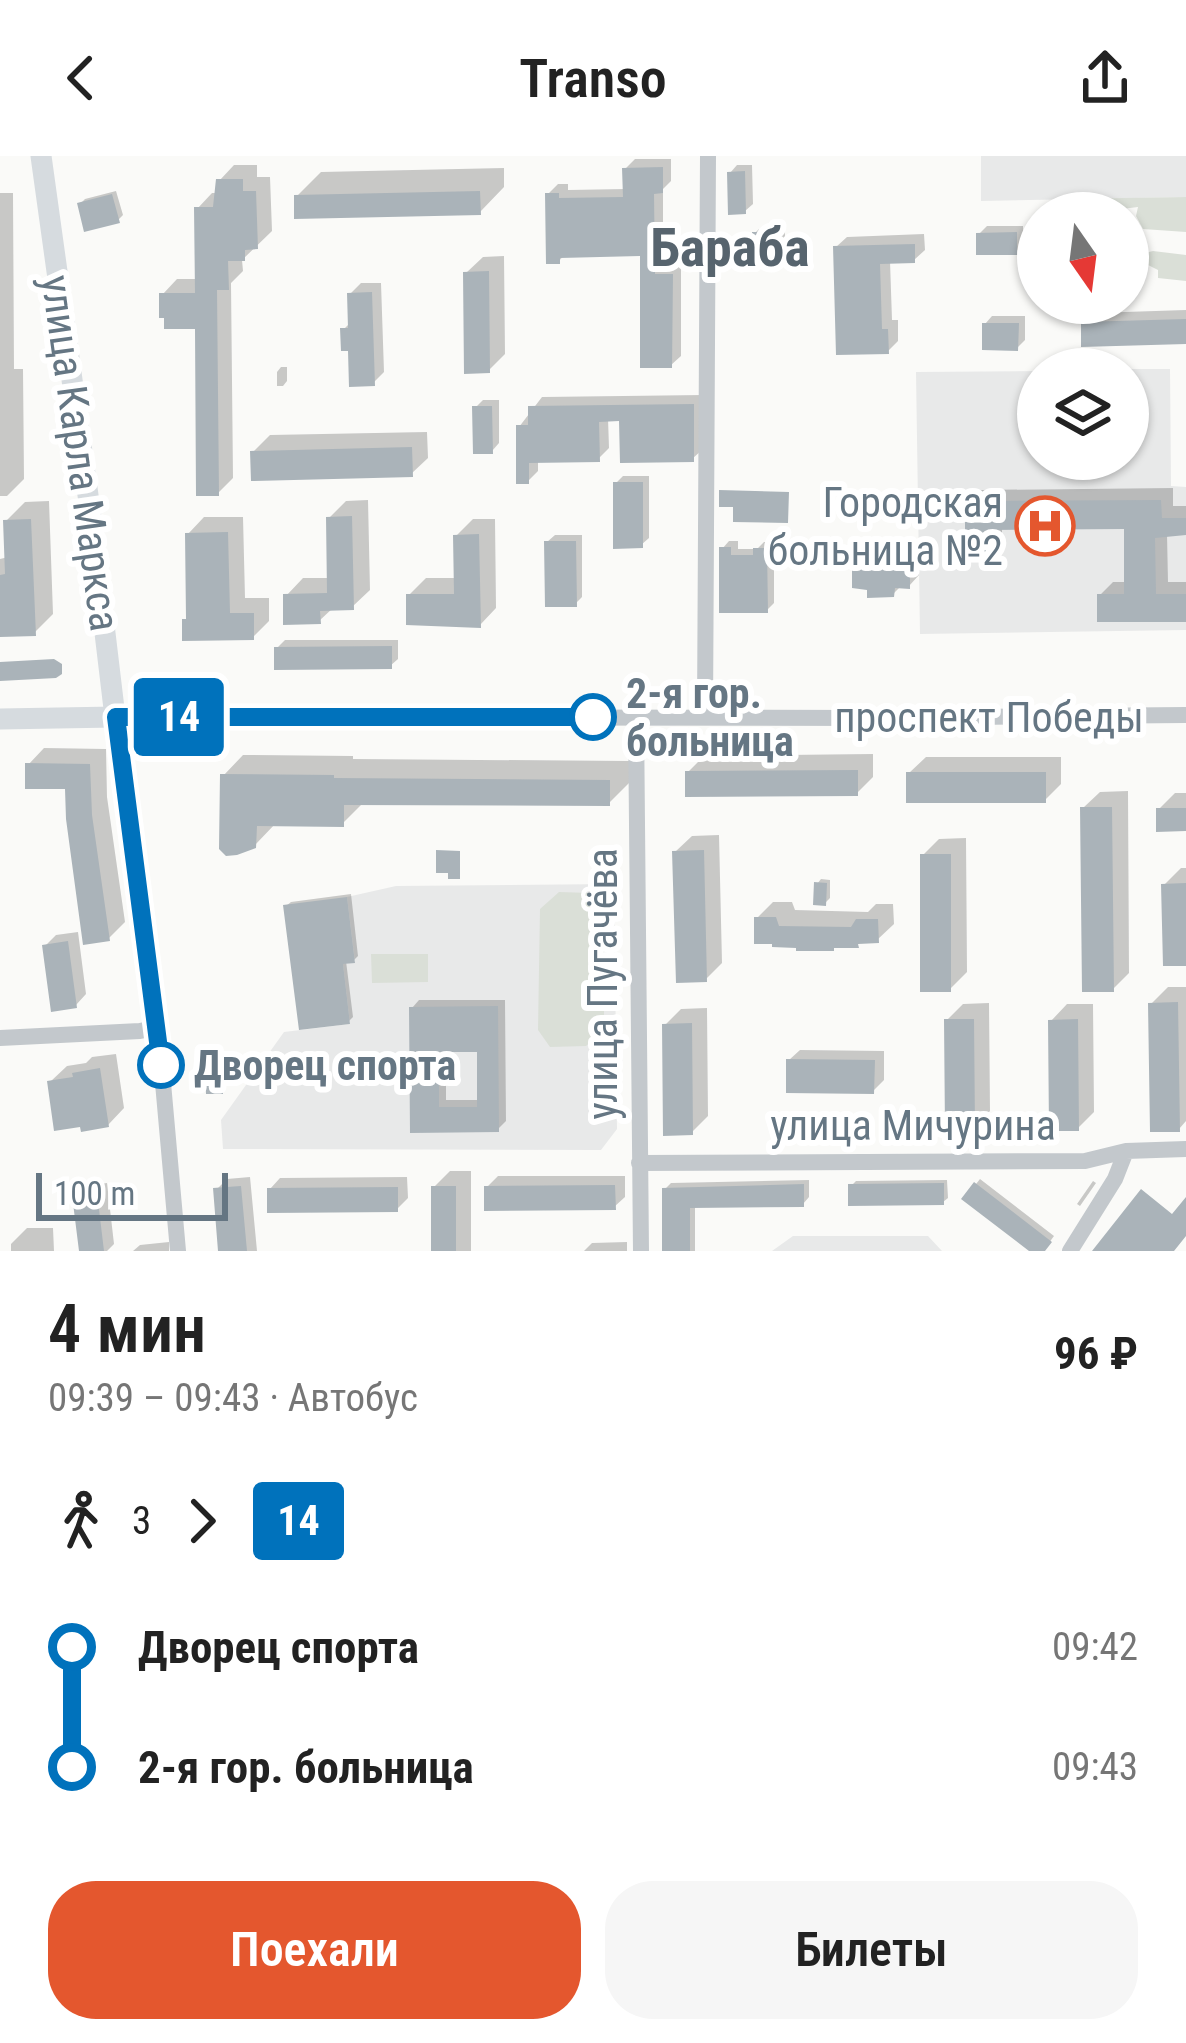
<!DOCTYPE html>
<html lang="ru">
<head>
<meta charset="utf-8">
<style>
  body { margin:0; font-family:"Roboto Condensed",sans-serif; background:#f6f6f6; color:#222; height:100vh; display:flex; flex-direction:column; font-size:45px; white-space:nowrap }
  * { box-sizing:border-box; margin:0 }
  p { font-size:39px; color:#767676 }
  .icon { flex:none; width:66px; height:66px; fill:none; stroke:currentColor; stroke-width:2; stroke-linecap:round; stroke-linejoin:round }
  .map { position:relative; height:1095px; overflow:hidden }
  .side { display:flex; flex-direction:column; background:#fff; flex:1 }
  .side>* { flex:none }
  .badge { padding:0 24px; border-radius:9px; font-size:42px; line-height:78px }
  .needle { width:78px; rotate:166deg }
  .fabs { position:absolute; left:1017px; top:36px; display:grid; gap:24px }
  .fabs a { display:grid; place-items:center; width:132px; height:132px; border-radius:50%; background:#fff; box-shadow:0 3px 9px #0004; font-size:60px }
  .scale { position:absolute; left:36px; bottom:30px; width:192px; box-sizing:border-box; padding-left:12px; border:6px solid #657683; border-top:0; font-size:33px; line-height:42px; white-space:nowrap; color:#657683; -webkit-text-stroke:9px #fff; paint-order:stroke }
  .map>.badge { position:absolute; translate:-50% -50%; box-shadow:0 0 0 6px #fff }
  .legs { display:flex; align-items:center; gap:18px; height:132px; padding:0 48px; font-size:39px }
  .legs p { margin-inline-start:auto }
  .overview { display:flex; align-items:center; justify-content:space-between; height:204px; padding:0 48px }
  h1 { font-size:66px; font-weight:600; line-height:90px }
  .button { display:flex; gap:24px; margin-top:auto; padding:24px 48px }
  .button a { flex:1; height:138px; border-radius:48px; background:#e4572e; color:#fff; font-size:48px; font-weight:600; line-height:138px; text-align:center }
  .button a+a { background:#f6f6f6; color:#222 }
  ul { padding:0 48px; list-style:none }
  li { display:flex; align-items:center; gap:42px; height:120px; font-size:45px }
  li i { display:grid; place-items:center; width:18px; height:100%; margin:0 15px; background:currentColor }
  li i::after { content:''; width:30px; height:30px; margin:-15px; border:9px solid; border-radius:50%; background:#fff }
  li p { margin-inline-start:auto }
  li:first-child i { background:linear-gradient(#0000 50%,currentColor 0) }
  li:last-child i { background:linear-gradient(currentColor 50%,#0000 0) }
  header { display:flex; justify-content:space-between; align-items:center; height:156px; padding:0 48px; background:#fff; font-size:54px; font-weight:600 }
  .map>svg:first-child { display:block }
</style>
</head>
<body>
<header><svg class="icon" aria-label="back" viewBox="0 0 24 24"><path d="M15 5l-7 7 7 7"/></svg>Transo<svg class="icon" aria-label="share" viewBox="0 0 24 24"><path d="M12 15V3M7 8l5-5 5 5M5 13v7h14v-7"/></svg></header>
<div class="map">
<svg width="1186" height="1095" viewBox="0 0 1186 1095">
  <rect width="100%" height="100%" fill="#fafaf8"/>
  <path fill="#e8e9e9" d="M981,0H1186V41L981,45Z
    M1128,213H1170L1171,330L1186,331V474L920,478L916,216L1038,215V303H1128Z
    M614,728L617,973L601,994L223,993L221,964L284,876L350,868L343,808L355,806L347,741L396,730Z
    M793,1080H928L942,1095H772Z"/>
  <path fill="#dadfd7" d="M1186,41V76L1143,73L1136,60L1138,51L1105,55L1055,47L1060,43Z
    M1153,95L1186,99V125L1158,122V114L1142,106L1141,98Z
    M559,736L591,737L604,754V874L586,890L550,891L538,874L540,753Z
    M371,798H428V826L372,827Z"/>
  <path fill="#0003" fill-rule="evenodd" d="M635,3H671V25L663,33V110H681V200L671,209L643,97L565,98L559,105L548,38L558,28H568V34L626,33L625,13Z
    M234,9H257V21H270L272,75L242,104L243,115L231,127L233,322L218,337L198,170L162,139L177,123H198L197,53L212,37H218L219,25Z
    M737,9H752L753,48L745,55L730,17Z
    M504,12V31L480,56L297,40L321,16Z
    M116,35L123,59L118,64L80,48L85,43Z
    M0,37H13L14,213H23L24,323L7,340H0Z
    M987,70H1023V88L1016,96L979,78Z
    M759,73H785V90L781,95L755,77Z
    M924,78L925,94L914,104L890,105L892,164H898V185L888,195L836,91L847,81Z
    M504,100L505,198L489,214L466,117L483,101Z
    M361,127H381L384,216L373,227L351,192L343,174L351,166L350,138Z
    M1186,154V185L1084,167L1094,157Z
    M992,160H1025V184L1017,192L985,168Z
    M281,211H287V225L283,230H277V216Z
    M703,239V293L692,303L622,262H608L609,292L598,303H538V315L528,325L519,271L542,241Z
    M483,244H499V287L492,295L475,252Z
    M427,276L428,302L411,318L253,296L270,279Z
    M623,320H649V382L641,389L616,327Z
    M1173,332V350H1186V376L1167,378L1168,426H1186V463L1100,439L1113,426H1127V370L1002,371V387L989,400L968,347L981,334Z
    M368,344L370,434L352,451L333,452L319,465L286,440L303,422H330L329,362L346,345Z
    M49,345L53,458L34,477L0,470V403L8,401L6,365L25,346Z
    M204,361H243L245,442H269V465L253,481L189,461L188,378Z
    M473,363H495L496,452L480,469L409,439L426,422H457L456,380Z
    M555,379H582V441L575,448L547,386Z
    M729,385H738V393H757L764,386H774V447L767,454L722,393Z
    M865,385H920L919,419L909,430L902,429L893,438L855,396Z
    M285,484H398V503L390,510L277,492Z
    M44,592L106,593L107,641L125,766L108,783L68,631L28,609Z
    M873,598V621L857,637L688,616L704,600Z
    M243,599L353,600V603L629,605V627L609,647L364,646L342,668L276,667L255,689L223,620Z
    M926,601H1061V628L1045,644L909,617Z
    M1128,635L1129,817L1113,833L1083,652L1100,636Z
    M1175,637H1186V672L1159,653Z
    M719,679L722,807L706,823L675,696L692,680Z
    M966,682L967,816L950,833L923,699L939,683Z
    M1181,712H1186V807L1164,729Z
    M821,723L830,724V742L825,747L817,728Z
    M351,738L358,800L354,804L346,805L353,861L349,865L286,750L291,746Z
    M773,746H792L795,754L868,756L876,748H893L894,768L877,784L862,785L857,789L757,785V762Z
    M78,776L86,838L76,849L45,790L56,779Z
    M1168,831H1186V965L1179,973L1151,848Z
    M419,844H505L506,965L498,973L413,974L412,852ZM446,893H480V944H446Z
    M989,847L990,955L974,971L947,864L963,848Z
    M1067,848H1093L1094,956L1078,972L1051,865Z
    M707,852L708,960L692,976L665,869L681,853Z
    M800,894L884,895V924L873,935L789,904Z
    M116,898L124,952L108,969L50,926L67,910L86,907L92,901Z
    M450,1015H471V1095H434V1031Z
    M498,1020H625V1041L614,1051L487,1031Z
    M250,1021L257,1095H221L216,1034L227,1023Z
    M407,1021L408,1042L397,1053L270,1033L280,1022Z
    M980,1023L1054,1080L1043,1095H1033L965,1042Z
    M809,1024V1041L803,1048L695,1049V1095H665V1033L671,1027Z
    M947,1024L948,1042L943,1046L851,1030L856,1025Z
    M1093,1025L1096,1027L1080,1050L1077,1048Z
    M107,1027L114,1088L107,1095H82L76,1040L86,1030Z
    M27,1072H53L54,1095H11V1088Z
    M169,1086V1095H133L140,1089Z
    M627,1086V1095H584L592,1087Z"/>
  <path fill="#aab3b9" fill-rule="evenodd" d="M663,11V37L654,38L655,118H673L672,212H640V100L560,102V108H546L545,37H559V42L623,41L622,12Z
    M745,15L746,58L728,59L727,16Z
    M216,23H243V35H256L258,93L245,94V105H228L229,134H217L219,340H196L195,173H164V162H159V137H195L194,51H213Z
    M480,35L481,59L294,63V39Z
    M112,38L120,67L84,76L77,47Z
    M752,76H782V98H752Z
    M1017,76V99H976V77Z
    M915,88V107L880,108L882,173H888L889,198L836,199L833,90Z
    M489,115L490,217L464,218L463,116Z
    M372,136L375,230L349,231L348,195H341L340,172H348L347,137Z
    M1186,163V188L1081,191V166Z
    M982,167H1019L1018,195L982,194Z
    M694,248V306L620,307L619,265L599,266L600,306L529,307V328H516V269H528V250Z
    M472,250H492L493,298H473Z
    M412,291L413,321L251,325L250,295Z
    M613,326H643V392L613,393Z
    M719,334L789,336L788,367L733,366V351H719Z
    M1161,344L1162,362H1186V379L1155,382L1156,438H1186V466H1097V438H1124V373L990,374V403H965V345Z
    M352,360L354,454L320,455L321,468L283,469V438L327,437L326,361Z
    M31,363L36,480L0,481V419L5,418L3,364Z
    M228,376L230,457H254V484L182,485V463H186L185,377Z
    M479,378L481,472L406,469V438H454L453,379Z
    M544,385H576L577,451H545Z
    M719,391H731V399H753V392H767L768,457H719Z
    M852,394L910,395V433L895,432L894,441L867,442V434L852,432Z
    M392,490V513L274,514V491Z
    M54,503L62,508V518L56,522L0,525V506Z
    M25,607L90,608L92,659L110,785L83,789L66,663L65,633H25Z
    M858,614V640L685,641V615Z
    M906,616H1046V647H906Z
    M220,618L334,619V622L610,624V650L344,649V671L257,670L256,692L237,699L226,700L219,693Z
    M1080,651H1112L1114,836H1082Z
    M1156,652H1186V675L1156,676Z
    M436,694L460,695V723H448V717H436Z
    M704,694L707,826L676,827L672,695Z
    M920,698H951V836H920Z
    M814,726L827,727L826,750L813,749Z
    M1186,727V810H1163L1161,728Z
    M347,741L355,807L343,808L350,868L299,874L283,749Z
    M754,761H776L779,770L851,771L856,763H878L879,787L858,788L859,792H834V795H796V792L772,791V788H754Z
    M68,785L77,852L51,856L42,789Z
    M1178,846L1180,976H1150L1148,847Z
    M498,850L499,976L410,977L409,851ZM439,896H477V951H439Z
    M944,863H974L975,974L945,975Z
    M1078,863L1079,975H1049L1048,864Z
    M692,867L693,979L663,980L662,868Z
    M786,903L875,904L874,938L786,937Z
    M100,912L109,971L81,976L80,971L54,975L47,925L73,921L72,917Z
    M221,912L223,938H206L205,913Z
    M974,1026L1052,1086L1045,1095H1029L961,1043Z
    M944,1027V1049L848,1050V1028Z
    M804,1028V1051L690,1052V1095H662V1032Z
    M615,1029L616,1054L484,1055V1030Z
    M241,1030L247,1095H218L213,1032Z
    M431,1030H456V1095H431Z
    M398,1031V1056L267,1057V1032Z
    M1141,1033L1172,1058L1186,1041V1080L1174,1095H1092Z
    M97,1037L104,1095H79L72,1039Z"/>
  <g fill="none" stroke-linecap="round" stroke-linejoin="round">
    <path stroke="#c3c8cc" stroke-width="16" d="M705,560L708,0
      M636,561L641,1095
      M0,882L140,875L158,871
      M639,1007L1085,1005L1126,995L1186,993
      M178,1095L158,871L115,561L869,562L1186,559
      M1070,1095L1115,1023L1126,995"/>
    <path stroke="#d6dbdf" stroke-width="21" d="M0,563L115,561L92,368L41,0"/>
  </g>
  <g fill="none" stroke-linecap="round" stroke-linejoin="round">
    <g stroke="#fff" stroke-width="27">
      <path id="line-1" d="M161,909L116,561H593"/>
    </g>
    <use href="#line-1" stroke="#0072bc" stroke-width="18"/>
  </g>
  <defs>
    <g id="hospital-ring" transform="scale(3)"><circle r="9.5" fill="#fff" stroke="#e4572e" stroke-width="1.5"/><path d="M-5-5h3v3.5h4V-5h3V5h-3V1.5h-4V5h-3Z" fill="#e4572e"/></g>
  </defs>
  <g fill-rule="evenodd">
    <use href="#hospital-ring" x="1045" y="370"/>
  </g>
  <g fill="#fff" stroke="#0072bc" stroke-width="6">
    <circle cx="593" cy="561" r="21"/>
    <circle cx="161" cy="909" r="21"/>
  </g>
  <g text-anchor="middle" stroke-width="12" stroke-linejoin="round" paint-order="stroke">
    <g font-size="42" fill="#657683" stroke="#fff">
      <text transform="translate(81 297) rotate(82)" y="15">улица Карла Маркса</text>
      <text x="989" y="576">проспект Победы</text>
      <text transform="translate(602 828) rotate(-90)" y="15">улица Пугачёва</text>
      <text x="913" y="984">улица Мичурина</text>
    </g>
    <g font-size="42" fill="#657683" stroke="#fff" text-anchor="end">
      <text x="1003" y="361">Городская<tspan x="1003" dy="48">больница №2</tspan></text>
    </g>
    <g font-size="42" font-weight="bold" fill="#657683" stroke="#fff" text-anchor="start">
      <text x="626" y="552">2-я гор.<tspan x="626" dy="48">больница</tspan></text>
      <text x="194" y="924">Дворец спорта</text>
    </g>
    <g font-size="54" font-weight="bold" fill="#57646e" stroke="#fff">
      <text x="730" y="110">Бараба</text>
    </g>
  </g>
</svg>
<div class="fabs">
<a><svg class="needle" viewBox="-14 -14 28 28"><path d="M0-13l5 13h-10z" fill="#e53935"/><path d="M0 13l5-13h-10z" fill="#767676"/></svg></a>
<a><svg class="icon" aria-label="layers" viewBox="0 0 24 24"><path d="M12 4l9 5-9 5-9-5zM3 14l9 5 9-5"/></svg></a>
</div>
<div class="scale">100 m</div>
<b class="badge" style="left:179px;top:561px;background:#0072bc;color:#fff">14</b>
</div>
<section class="side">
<div class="overview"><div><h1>4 мин</h1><p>09:39 – 09:43 · Автобус</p></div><b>96 ₽</b></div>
<div class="legs"><svg class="icon" aria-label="walk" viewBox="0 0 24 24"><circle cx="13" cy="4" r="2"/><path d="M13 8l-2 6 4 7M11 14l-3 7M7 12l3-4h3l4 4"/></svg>3<svg class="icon" aria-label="forward" viewBox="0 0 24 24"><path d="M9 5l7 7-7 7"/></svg><b class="badge" style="background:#0072bc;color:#fff">14</b></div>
<ul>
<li><i style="color:#0072bc"></i><b>Дворец спорта</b><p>09:42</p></li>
<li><i style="color:#0072bc"></i><b>2-я гор. больница</b><p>09:43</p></li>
</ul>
<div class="button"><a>Поехали</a><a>Билеты</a></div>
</section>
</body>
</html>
